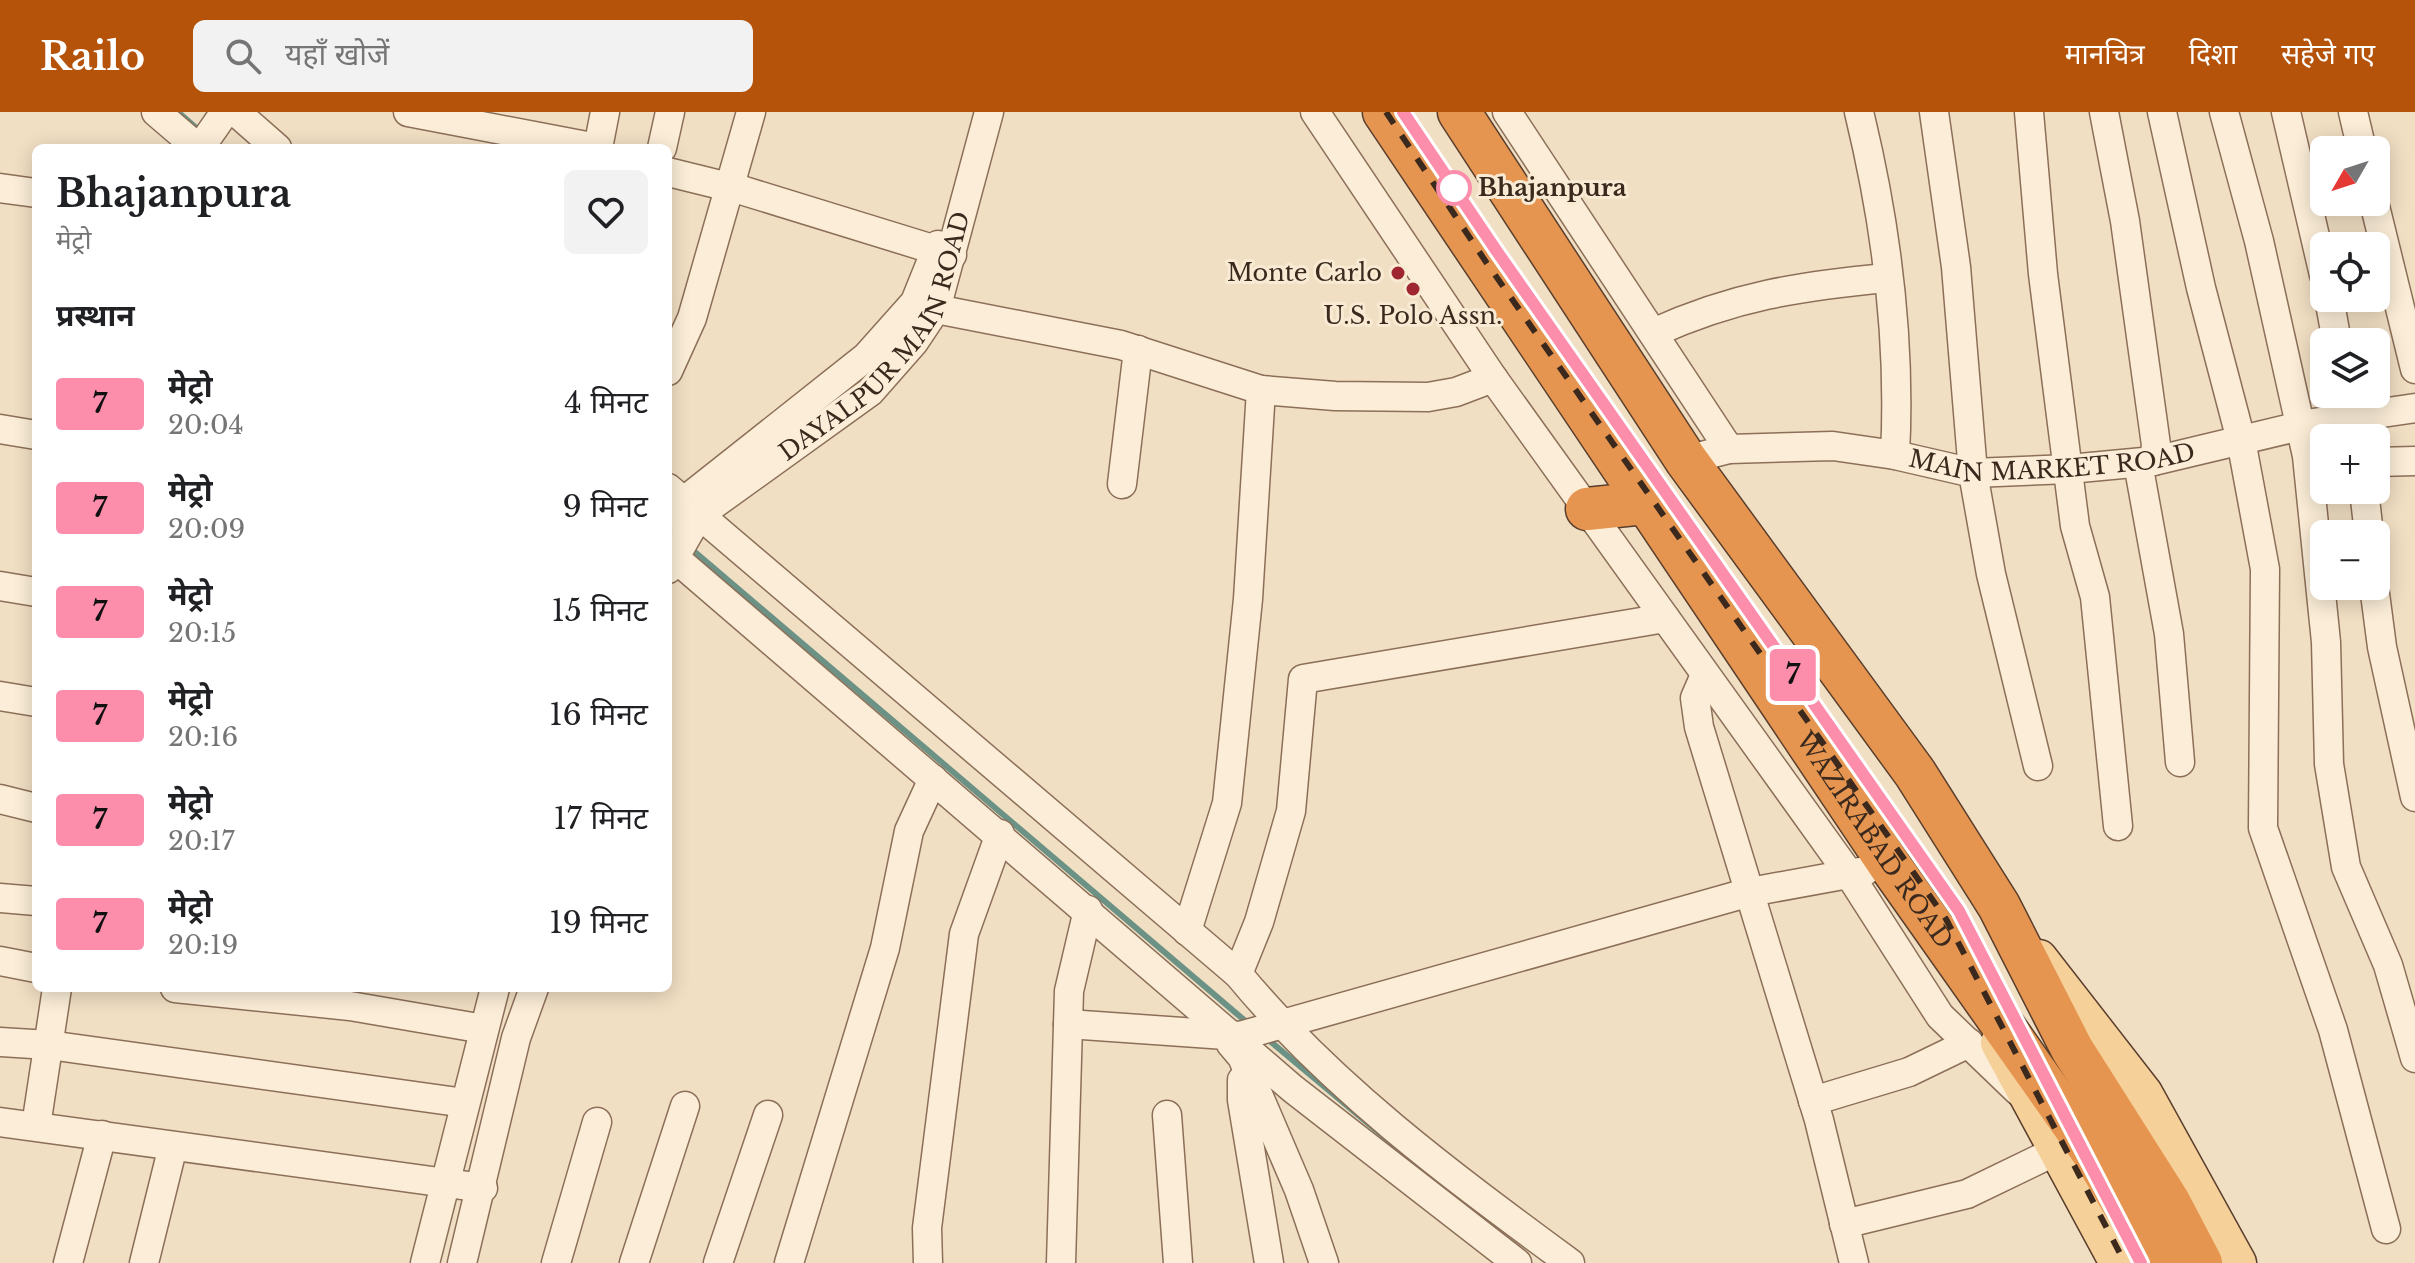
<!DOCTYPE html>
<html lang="hi">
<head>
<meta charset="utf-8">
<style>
  body { margin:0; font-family:"Libre Baskerville","Noto Sans Devanagari",serif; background:#f2f2f2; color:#202124; height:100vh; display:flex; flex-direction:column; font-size:30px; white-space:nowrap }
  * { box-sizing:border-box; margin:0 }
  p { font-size:26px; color:#757577 }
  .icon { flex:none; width:44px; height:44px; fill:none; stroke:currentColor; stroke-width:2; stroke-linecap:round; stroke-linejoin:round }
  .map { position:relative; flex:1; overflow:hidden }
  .sheet { position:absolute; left:32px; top:32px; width:640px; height:848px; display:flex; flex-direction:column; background:#fff; border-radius:12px; box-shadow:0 4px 20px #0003 }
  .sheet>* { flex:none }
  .badge { padding:0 16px; border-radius:6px; font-size:28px; line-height:52px }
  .needle { width:52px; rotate:231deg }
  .buttons { position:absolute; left:2310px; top:24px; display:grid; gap:16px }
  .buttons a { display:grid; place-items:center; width:80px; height:80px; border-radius:12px; background:#fff; box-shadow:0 4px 20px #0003; font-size:40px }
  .map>.badge { position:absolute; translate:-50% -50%; box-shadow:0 0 0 4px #fff }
  h2 { padding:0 24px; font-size:30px; line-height:72px }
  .round { display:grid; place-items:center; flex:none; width:84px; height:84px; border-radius:12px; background:#f2f2f2 }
  .summary { display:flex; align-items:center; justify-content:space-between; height:136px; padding:0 24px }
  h1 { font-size:38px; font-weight:700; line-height:60px }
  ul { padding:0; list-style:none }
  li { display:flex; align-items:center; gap:24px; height:104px; padding:0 24px }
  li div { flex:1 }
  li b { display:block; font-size:30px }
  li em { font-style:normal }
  li .badge { min-width:88px; font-weight:700; text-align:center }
  header { display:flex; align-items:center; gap:48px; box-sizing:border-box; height:112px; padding:0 40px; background:#b45309; color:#fff }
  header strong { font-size:38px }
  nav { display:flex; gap:44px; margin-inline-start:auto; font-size:28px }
  .search { width:560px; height:72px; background:#f2f2f2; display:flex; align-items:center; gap:20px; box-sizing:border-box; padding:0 28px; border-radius:12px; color:#757577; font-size:30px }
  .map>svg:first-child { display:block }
</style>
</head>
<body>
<header>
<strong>Railo</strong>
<div class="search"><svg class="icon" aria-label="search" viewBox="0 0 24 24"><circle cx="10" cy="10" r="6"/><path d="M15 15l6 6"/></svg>यहाँ खोजें</div>
<nav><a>मानचित्र</a><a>दिशा</a><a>सहेजे गए</a></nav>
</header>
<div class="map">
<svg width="2415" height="1151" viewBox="0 0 2415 1151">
  <rect width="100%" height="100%" fill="#f1dfc3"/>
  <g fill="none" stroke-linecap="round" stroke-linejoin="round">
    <path stroke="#6b9285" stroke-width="6" d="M178,0L202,21
      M689,435L1250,913
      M1265,925L1431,1064"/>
    <g stroke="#8c6f59" stroke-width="31">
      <g id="minor">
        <path d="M156,0L198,36"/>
        <path d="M236,0L277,36"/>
        <path d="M408,0L597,36"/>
        <path d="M1315,0L1493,266L1849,762L1940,904L2018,979"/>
        <path d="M1507,0L1729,337"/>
        <path d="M1859,0C1886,111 1901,228 1895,343"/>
        <path d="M1934,0L1956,155L1973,361L1991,462L2038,654"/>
        <path d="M2029,0L2043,162L2075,414L2095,485L2118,714"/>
        <path d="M2104,0L2125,109L2156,333L2154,349"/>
        <path d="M2162,0L2201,176L2241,328L2265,457L2263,716L2333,918L2386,1117"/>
        <path d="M2224,0L2259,129L2307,344L2326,530L2329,652L2346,755L2388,853L2415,946"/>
        <path d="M2286,0L2324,163"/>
        <path d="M2353,0L2362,38"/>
        <path d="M200,36L225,0"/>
        <path d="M598,36L605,0"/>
        <path d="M662,36L670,0"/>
        <path d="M668,60L741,78L952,143"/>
        <path d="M0,76L36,81"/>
        <path d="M2374,90L2415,257"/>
        <path d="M2329,186L2337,230"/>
        <path d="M936,197L1121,233L1261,278L1335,284L1428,285L1456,280L1493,266"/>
        <path d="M1653,221C1734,184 1800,174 1887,166"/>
        <path d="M668,259L692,206L751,0"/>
        <path d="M2348,282L2356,326"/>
        <path d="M0,317L36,323"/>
        <path id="s1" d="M1686,348L1729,337L1833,334L1895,343L1973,361L2069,357L2154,349L2313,311L2415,296"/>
        <path d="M2376,350L2415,349"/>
        <path d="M2138,351L2169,522L2180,650"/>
        <path d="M1122,372L1138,238"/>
        <path d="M668,376L1238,862C1332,976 1452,1064 1570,1151"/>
        <path d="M2364,378L2369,422"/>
        <path d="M668,408L683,390L866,245L915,190L938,133"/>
        <path d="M668,440L1293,977L1517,1151"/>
        <path id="s2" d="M668,457L699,403L870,280L914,230L936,197L989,0"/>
        <path d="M0,474L36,480"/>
        <path d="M2374,474L2382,535L2415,685"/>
        <path d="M1705,563L1695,586L1699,615L1819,1008L1854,1151"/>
        <path d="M0,584L36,590"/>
        <path d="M0,687L36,696"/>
        <path d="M0,786L36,789"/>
        <path d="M1187,819L1227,691L1248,487L1261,278"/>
        <path d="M0,849L36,856"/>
        <path d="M1238,862L1259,810L1291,699L1303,567L1665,506"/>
        <path d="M175,876L350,894L484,917"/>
        <path d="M1068,912L1240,924L1750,780L1865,759"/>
        <path d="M0,930L49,933L465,991"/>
        <path d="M1231,932L1242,945L1299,1078L1324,1151"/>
        <path d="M1242,968V988L1269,1151"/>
        <path d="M1813,989L1909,960L1969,931"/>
        <path d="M1167,1003L1178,1151"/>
        <path d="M0,1010L483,1076"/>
        <path d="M36,1014L57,876"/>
        <path d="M1844,1112L1967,1082L2056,1039"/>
        <path d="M68,1151L102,1023"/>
        <path d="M144,1151L173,1034"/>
        <path d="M425,1151L495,876"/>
        <path d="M462,1151L516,926L534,876"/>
        <path d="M556,1151L597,1010"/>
        <path d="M634,1151L685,994"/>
        <path d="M718,1151L768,1003"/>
        <path d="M789,1151L885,836L909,719L933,667"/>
        <path d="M928,1151L927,1116L964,822L1000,722"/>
        <path d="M1061,1151L1069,879L1088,798"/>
      </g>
    </g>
    <g stroke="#5a3e2d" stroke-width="39">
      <path id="major" d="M2039,846L2144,981L2238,1151
        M1999,931L2118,1151"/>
    </g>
    <g stroke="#5a3e2d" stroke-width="45">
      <g id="highway">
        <path id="s3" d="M1384,0L1891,755L2093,1041L2158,1151"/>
        <path d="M1459,0L1686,348L1915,661L1999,794L2072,937L2169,1090L2201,1151"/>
        <path d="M1587,397L1645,391"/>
      </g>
    </g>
    <use href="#minor" stroke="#fbedd7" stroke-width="28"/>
    <use href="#major" stroke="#f6d099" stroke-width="36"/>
    <use href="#highway" stroke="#e5954f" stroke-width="42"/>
    <path stroke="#3b291e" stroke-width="6" stroke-dasharray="14 14" stroke-linecap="butt" d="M1386,0L1486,150L1946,807L2125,1151
      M1403,0L1498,141L1959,799L2141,1151"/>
  </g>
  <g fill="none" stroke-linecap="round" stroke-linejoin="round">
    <g stroke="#fff" stroke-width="18">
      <path id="line" d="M1403,0L1498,141L1959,799L2141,1151"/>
    </g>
    <use href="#line" stroke="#fc8eac" stroke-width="12"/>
  </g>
  <circle fill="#fff" stroke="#fc8eac" stroke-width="4" cx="1454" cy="76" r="16"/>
  <g fill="#9f2531" stroke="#f8ead3" stroke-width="3">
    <circle cx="1398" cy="161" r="8"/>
    <circle cx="1413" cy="177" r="8"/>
  </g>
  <g text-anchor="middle" stroke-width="6" stroke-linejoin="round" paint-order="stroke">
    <g font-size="24" font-weight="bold" fill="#3b291e" stroke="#f8ead3" text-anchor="start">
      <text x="1478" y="84">Bhajanpura</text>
    </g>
    <g font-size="24" fill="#3b291e" stroke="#f8ead3" text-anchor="end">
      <text x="1382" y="169">Monte Carlo</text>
      <text x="1413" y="212" text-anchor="middle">U.S. Polo Assn.</text>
    </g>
    <g font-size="24" fill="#3b291e" stroke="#f8ead3">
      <text dy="8" stroke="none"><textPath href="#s2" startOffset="322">DAYALPUR MAIN ROAD</textPath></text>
      <text dy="8" stroke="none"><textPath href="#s1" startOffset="370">MAIN MARKET ROAD</textPath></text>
      <text dy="8" stroke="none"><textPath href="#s3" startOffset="878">WAZIRABAD ROAD</textPath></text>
    </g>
  </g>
</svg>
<div class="buttons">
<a><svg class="needle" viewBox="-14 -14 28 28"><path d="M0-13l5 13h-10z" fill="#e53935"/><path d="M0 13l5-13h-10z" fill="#757577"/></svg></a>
<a><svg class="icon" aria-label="locate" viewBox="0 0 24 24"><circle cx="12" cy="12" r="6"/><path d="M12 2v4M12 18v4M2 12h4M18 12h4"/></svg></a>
<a><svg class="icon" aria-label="layers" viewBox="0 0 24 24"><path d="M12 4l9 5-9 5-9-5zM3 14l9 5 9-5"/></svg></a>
<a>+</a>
<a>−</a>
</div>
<b class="badge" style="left:1793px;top:563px;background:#fc8eac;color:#111">7</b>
<section class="sheet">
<div class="summary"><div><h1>Bhajanpura</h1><p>मेट्रो</p></div><a class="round"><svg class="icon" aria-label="heart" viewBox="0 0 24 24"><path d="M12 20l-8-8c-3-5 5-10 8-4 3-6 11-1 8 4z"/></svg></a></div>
<h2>प्रस्थान</h2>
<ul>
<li><span class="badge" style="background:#fc8eac;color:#111">7</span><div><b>मेट्रो</b><p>20:04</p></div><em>4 मिनट</em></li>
<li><span class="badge" style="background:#fc8eac;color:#111">7</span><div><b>मेट्रो</b><p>20:09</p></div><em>9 मिनट</em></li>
<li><span class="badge" style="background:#fc8eac;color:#111">7</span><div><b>मेट्रो</b><p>20:15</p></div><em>15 मिनट</em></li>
<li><span class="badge" style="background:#fc8eac;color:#111">7</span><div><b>मेट्रो</b><p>20:16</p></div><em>16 मिनट</em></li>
<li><span class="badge" style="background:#fc8eac;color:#111">7</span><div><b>मेट्रो</b><p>20:17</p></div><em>17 मिनट</em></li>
<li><span class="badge" style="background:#fc8eac;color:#111">7</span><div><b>मेट्रो</b><p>20:19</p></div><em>19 मिनट</em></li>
</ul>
</section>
</div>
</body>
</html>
